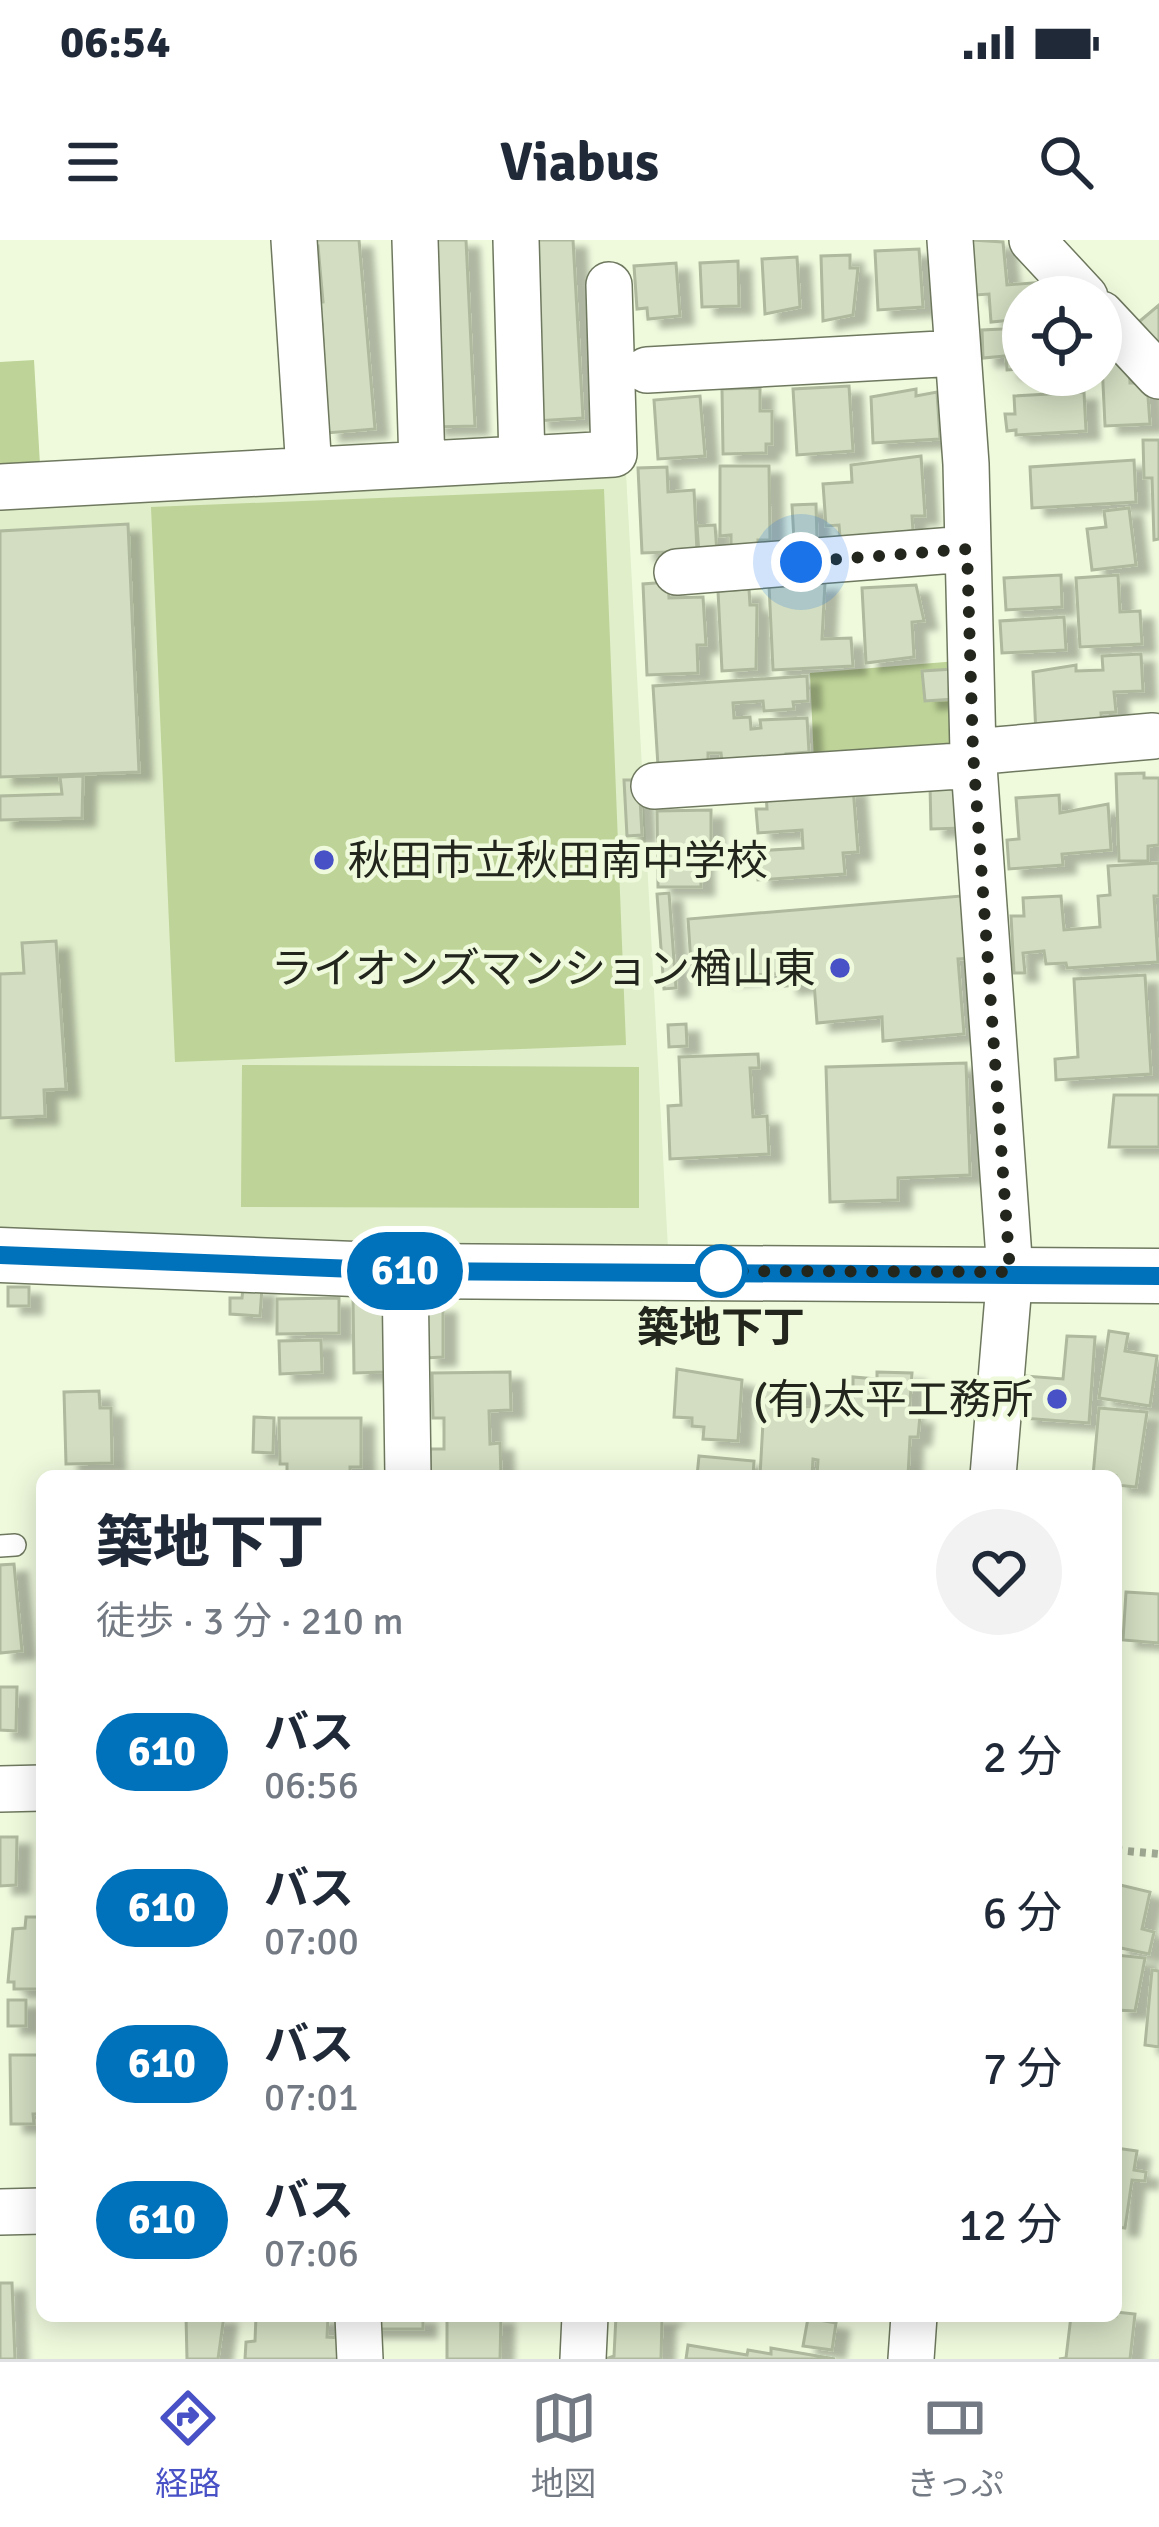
<!DOCTYPE html>
<html lang="ja">
<head>
<meta charset="utf-8">
<style>
  body { margin:0; font-family:Signika,"Noto Sans JP",sans-serif; background:#f2f2f3; color:#1f2937; height:100vh; display:flex; flex-direction:column; font-size:45px; white-space:nowrap }
  * { box-sizing:border-box; margin:0 }
  p { font-size:39px; color:#747a83 }
  .icon { flex:none; width:66px; height:66px; fill:none; stroke:currentColor; stroke-width:2; stroke-linecap:round; stroke-linejoin:round }
  .map { position:relative; flex:1; overflow:hidden }
  .sheet { position:absolute; left:36px; top:1230px; width:1086px; height:852px; display:flex; flex-direction:column; background:#fff; border-radius:18px; box-shadow:0 6px 30px #0003 }
  .sheet>* { flex:none }
  .badge { padding:0 24px; border-radius:39px; font-size:42px; line-height:78px }
  .fabs { position:absolute; left:1002px; top:36px; display:grid; gap:24px }
  .fabs a { display:grid; place-items:center; width:120px; height:120px; border-radius:50%; background:#fff; box-shadow:0 6px 30px #0003; font-size:60px }
  .you { position:absolute; width:60px; height:60px; margin:-30px; border:9px solid #fff; border-radius:50%; background:#1a73e8; box-shadow:0 0 0 18px #1a73e833 }
  .map>.badge { position:absolute; translate:-50% -50%; box-shadow:0 0 0 6px #fff }
  .round { display:grid; place-items:center; flex:none; width:126px; height:126px; border-radius:63px; background:#f2f2f3 }
  .headline { display:flex; align-items:center; justify-content:space-between; height:204px; padding:0 60px }
  h1 { font-size:57px; font-weight:800; line-height:90px }
  ul { padding:0; list-style:none }
  li { display:flex; align-items:center; gap:36px; height:156px; padding:0 60px }
  li div { flex:1 }
  li b { display:block; font-size:45px }
  li em { font-style:normal }
  li .badge { min-width:132px; font-weight:700; text-align:center }
  .status { display:flex; justify-content:space-between; align-items:center; height:84px; padding:0 60px; background:#fff; direction:ltr }
  .status svg { height:33px; fill:currentColor }
  header { display:flex; justify-content:space-between; align-items:center; height:156px; padding:0 60px; background:#fff; font-size:54px; font-weight:800 }
  .menu { display:flex; justify-content:space-around; align-items:center; height:168px; border-top:3px solid #e0e1e3; background:#fff; font-size:33px; color:#747a83 }
  .menu a { display:grid; justify-items:center; gap:6px }
  .menu .on { color:#4851c6 }
  .map>svg:first-child { display:block }
</style>
</head>
<body>
<div class="status"><b>06:54</b><svg viewBox="0 0 49 12"><path d="M0 12V9h3v3zM5 12V6h3v6zM10 12V3h3v9zM15 12V0h3v12zM26 1h20v11H26zM47 4h2v5h-2z"/></svg></div>
<header><svg class="icon" aria-label="menu" viewBox="0 0 24 24"><path d="M4 6h16M4 12h16M4 18h16"/></svg>Viabus<svg class="icon" aria-label="search" viewBox="0 0 24 24"><circle cx="10" cy="10" r="6"/><path d="M15 15l6 6"/></svg></header>
<div class="map">
<svg width="1159" height="2119" viewBox="0 0 1159 2119">
  <defs>
    <filter id="shadow"><feDropShadow dx="13" dy="8" stdDeviation="3" flood-color="#0004"/></filter>
  </defs>
  <rect width="100%" height="100%" fill="#effadd"/>
  <path fill="#e0eeca" d="M626,233L668,1009L0,996V263Z"/>
  <path fill="#bdd397" d="M34,120L40,225L0,228V122Z
    M604,249L626,805L175,822L151,267Z
    M958,421L965,514L814,522L810,433Z
    M242,825L639,827V968L241,967Z"/>
  <path fill="#d2ddc1" stroke="#aeb99d" stroke-width="3" filter="url(#shadow)" d="M311,0H359L375,189L327,193L322,84L315,63L323,62L318,6H312Z
    M423,0H466L475,186L432,187Z
    M525,0H573L583,178L536,181Z
    M972,0L1003,2L1007,45L1044,42L1045,51L1055,50V57H1023V79L991,82L989,54L976,55Z
    M919,9L923,67L878,70L875,11Z
    M850,15V28H858L853,75L823,81L821,16Z
    M797,17L800,67L765,74L762,19Z
    M738,21L739,66L702,67L700,23Z
    M676,23L680,76L648,79L647,68L637,69L634,26Z
    M1159,65V115L1134,86Z
    M1023,88V129L1007,130L1006,116L983,118L982,90Z
    M1129,121L1130,143H1147L1150,184L1105,186L1102,123Z
    M849,146L853,211L797,215L793,149Z
    M760,148V171H772V204H766V213L723,214L722,149Z
    M916,149V156L937,152L940,199L873,203L871,157Z
    M1084,152L1086,191L1016,195V190L1007,191L1005,174H1015L1014,156Z
    M700,156L705,216L658,219L654,160Z
    M1143,200H1159V299L1154,300L1152,238H1144Z
    M921,216L925,276H912L913,291L840,297L839,285L826,286L823,244L852,242L851,225Z
    M1134,220L1136,262L1032,268L1030,227Z
    M720,226H769L770,300H758V308H731V295L720,296Z
    M667,227L668,252L694,250L697,311L642,313L638,228Z
    M816,264L817,299L794,300L792,265Z
    M1129,268L1136,325L1092,330L1087,289L1106,287L1104,271Z
    M128,284L139,532L0,537V291Z
    M715,285L717,313L699,314L697,286Z
    M1061,335L1062,367L1006,370L1004,338Z
    M1118,335L1120,372L1140,371L1142,404L1080,407L1076,338Z
    M668,342L669,358L703,357L706,405H697L698,433L647,435L643,344Z
    M825,343L822,399L851,398L853,426L773,430L769,345Z
    M916,345L924,381L912,382L914,417L866,423L862,348Z
    M749,349L750,365H757L756,429L722,431L718,351Z
    M1064,377L1066,410L1002,413L1000,381Z
    M1141,414L1143,451L1114,452L1116,472L1101,473L1102,491L1036,494L1033,432L1076,425V431L1103,430L1102,416Z
    M954,429L955,459L925,461L922,431Z
    M807,436L808,461L793,462L794,469L764,471L763,461L733,463L734,478L750,477L751,489L761,488L760,480L807,478L809,512L786,514V523L722,522L721,513H708V523L658,526L653,446Z
    M1144,533V538H1159V605L1148,606V621H1119L1116,534Z
    M83,536L82,578L0,580V556L62,554L60,537Z
    M624,540H639L642,595L627,596Z
    M962,545L964,588L931,589L930,546Z
    M853,547L858,612L843,613L845,634L758,640L756,611L803,608L802,590L758,593L756,569H767L766,553Z
    M1059,555L1060,573L1108,564L1111,610L1062,614L1063,625L1009,629L1007,600L1019,599L1016,558Z
    M711,570V602H700L701,647H658L657,571Z
    M1159,623V656H1154L1158,722L1067,728L1066,723L1046,724L1044,711L1023,713L1025,733H1014L1011,676H1024L1023,658L1061,656L1064,690L1100,687L1098,656L1110,655L1108,626Z
    M669,653L676,748L664,749L657,654Z
    M961,656L976,718L958,719L964,794L883,801L882,777L817,783L814,743L785,746L784,733L722,738L720,721L691,724L688,679Z
    M56,701L66,849L44,850L45,876L0,878V734L24,733L22,703Z
    M1145,735L1151,834L1056,840L1055,819L1078,817L1074,739Z
    M686,784L687,806L669,807L668,785Z
    M758,814L759,828H750L753,877L767,876L769,914L670,919L668,866L681,865L679,817Z
    M966,823L970,935L898,938V960L830,962L826,827Z
    M1114,855H1159V907H1109Z
    M8,1047H29V1066H8Z
    M243,1048H262L260,1076L230,1074V1058H242Z
    M339,1058V1093L277,1094V1059Z
    M353,1058H383L385,1132L354,1133Z
    M425,1065H443V1117L425,1118Z
    M1109,1091L1128,1094L1125,1111L1157,1116L1150,1166L1099,1158Z
    M1067,1096L1095,1097L1089,1183L1022,1178L1026,1136L1063,1139Z
    M321,1100L322,1132L280,1134L279,1101Z
    M677,1129L742,1140L738,1201L703,1199L704,1187L692,1186V1178L674,1177Z
    M510,1132L511,1170L489,1171L490,1204L500,1203L501,1236H430V1209H444V1178H433L432,1133Z
    M877,1132L912,1133L909,1176H920L918,1197H910L908,1236H817L818,1220L813,1219L812,1236H760L765,1146L803,1148L802,1167L843,1165L844,1157H853V1137L877,1139Z
    M99,1151L100,1168H111L112,1223L66,1224L64,1152Z
    M1099,1168L1147,1172L1136,1247L1116,1245V1236H1093Z
    M254,1177L274,1178L273,1213L253,1212Z
    M279,1178H361V1227H350V1235H287V1224H280Z
    M699,1216L754,1221L753,1236H697Z
    M14,1324L22,1411L0,1413V1325Z
    M1126,1352L1159,1354V1403L1123,1400Z
    M0,1447H17L16,1491L0,1490Z
    M0,1597H17L16,1645L0,1646Z
    M1116,1644L1150,1652L1142,1689L1154,1692L1149,1714L1116,1707Z
    M26,1677H42V1749H14V1742H8L13,1689L25,1688Z
    M1116,1715L1145,1718L1135,1771L1116,1770Z
    M1152,1730L1159,1731V1807L1145,1805Z
    M8,1760H26V1786H8Z
    M10,1815H42V1874H33L34,1884H11Z
    M1116,1908L1137,1911L1134,1930L1146,1932L1145,1941L1132,1940L1125,1988L1116,1987Z
    M0,2043H12L15,2119H0Z
    M1116,2072L1135,2074L1130,2119H1059L1066,2118L1071,2076H1116Z
    M186,2076H224L218,2119H187Z
    M256,2076H328L327,2097L341,2098L340,2119H245L246,2102L255,2101Z
    M363,2076H423V2089H364Z
    M447,2076H501L500,2119H447Z
    M616,2076H668L662,2080L661,2119H606L614,2116Z
    M808,2078L836,2083L832,2110L803,2106Z
    M688,2105L747,2115L748,2110L771,2114V2108L835,2119H686Z"/>
  <g fill="none" stroke-linecap="round" stroke-linejoin="round">
    <g stroke="#6e785e" stroke-width="24">
      <path id="service" d="M0,1306L15,1305"/>
    </g>
    <g stroke="#6e785e" stroke-width="48">
      <path id="minor" d="M294,0L309,230
        M415,0L422,224
        M516,0L522,219
        M950,0L966,224L973,512L1010,1032L993,1236
        M1032,0L1085,57
        M1101,74L1159,136
        M647,130L958,113
        M0,247L614,214L609,45
        M677,332L967,309
        M973,512L1153,496
        M654,546L975,525
        M405,1031L408,1236
        M0,1549L42,1548
        M0,1972L42,1971
        M358,2076L360,2119
        M583,2119L585,2076
        M911,2119L914,2076"/>
    </g>
    <g stroke="#6e785e" stroke-width="57">
      <path id="tertiary" d="M0,1015L405,1031L1159,1036"/>
    </g>
    <path stroke="#9fa892" stroke-width="8" stroke-dasharray="6 6" stroke-linecap="butt" d="M1116,1610L1159,1614"/>
    <use href="#service" stroke="#fff" stroke-width="21"/>
    <use href="#minor" stroke="#fff" stroke-width="45"/>
    <use href="#tertiary" stroke="#fff" stroke-width="54"/>
  </g>
  <g fill="none" stroke-linecap="round" stroke-linejoin="round">
    <g stroke="#fff" stroke-width="27">
      <path id="line" d="M0,1015L405,1031L1159,1036"/>
    </g>
    <use href="#line" stroke="#0072bc" stroke-width="18"/>
    <path stroke="#22261c" stroke-width="12" stroke-dasharray="0 21.6" d="M721,1031L1010,1032L973,512L967,309L801,322"/>
  </g>
  <g fill="#4851c6" stroke="#effadd" stroke-width="4.5">
    <circle cx="324" cy="620" r="12"/>
    <circle cx="840" cy="728" r="12"/>
    <circle cx="1057" cy="1159" r="12"/>
  </g>
  <circle fill="#fff" stroke="#0072bc" stroke-width="6" cx="721" cy="1031" r="24"/>
  <g text-anchor="middle" stroke-width="9" stroke-linejoin="round" paint-order="stroke">
    <g font-size="42" fill="#22261c" stroke="#effadd" text-anchor="end">
      <text x="348" y="635" text-anchor="start">秋田市立秋田南中学校</text>
      <text x="816" y="743">ライオンズマンション楢山東</text>
      <text x="1033" y="1174">(有)太平工務所</text>
    </g>
    <g font-size="42" font-weight="bold" fill="#22261c" stroke="#effadd">
      <text x="721" y="1102">築地下丁</text>
    </g>
  </g>
</svg>
<div class="fabs">
<a><svg class="icon" aria-label="locate" viewBox="0 0 24 24"><circle cx="12" cy="12" r="6"/><path d="M12 2v4M12 18v4M2 12h4M18 12h4"/></svg></a>
</div>
<div class="you" style="left:801px;top:322px"></div>
<b class="badge" style="left:405px;top:1031px;background:#0072bc;color:#fff">610</b>
<section class="sheet">
<div class="headline"><div><h1>築地下丁</h1><p>徒歩 · 3 分 · 210 m</p></div><a class="round"><svg class="icon" aria-label="heart" viewBox="0 0 24 24"><path d="M12 20l-8-8c-3-5 5-10 8-4 3-6 11-1 8 4z"/></svg></a></div>
<ul>
<li><span class="badge" style="background:#0072bc;color:#fff">610</span><div><b>バス</b><p>06:56</p></div><em>2 分</em></li>
<li><span class="badge" style="background:#0072bc;color:#fff">610</span><div><b>バス</b><p>07:00</p></div><em>6 分</em></li>
<li><span class="badge" style="background:#0072bc;color:#fff">610</span><div><b>バス</b><p>07:01</p></div><em>7 分</em></li>
<li><span class="badge" style="background:#0072bc;color:#fff">610</span><div><b>バス</b><p>07:06</p></div><em>12 分</em></li>
</ul>
</section>
</div>
<nav class="menu">
<a class="on"><svg class="icon" aria-label="directions" viewBox="0 0 24 24"><path d="M12 3l9 9-9 9-9-9zM9 14v-3h6M13 9l2 2-2 2"/></svg>経路</a>
<a><svg class="icon" aria-label="map" viewBox="0 0 24 24"><path d="M3 6l6-2 6 2 6-2v14l-6 2-6-2-6 2zM9 4v14M15 6v14"/></svg>地図</a>
<a><svg class="icon" aria-label="tickets" viewBox="0 0 24 24"><path d="M3 7h18v10H3zM15 7v10"/></svg>きっぷ</a>
</nav>
</body>
</html>
